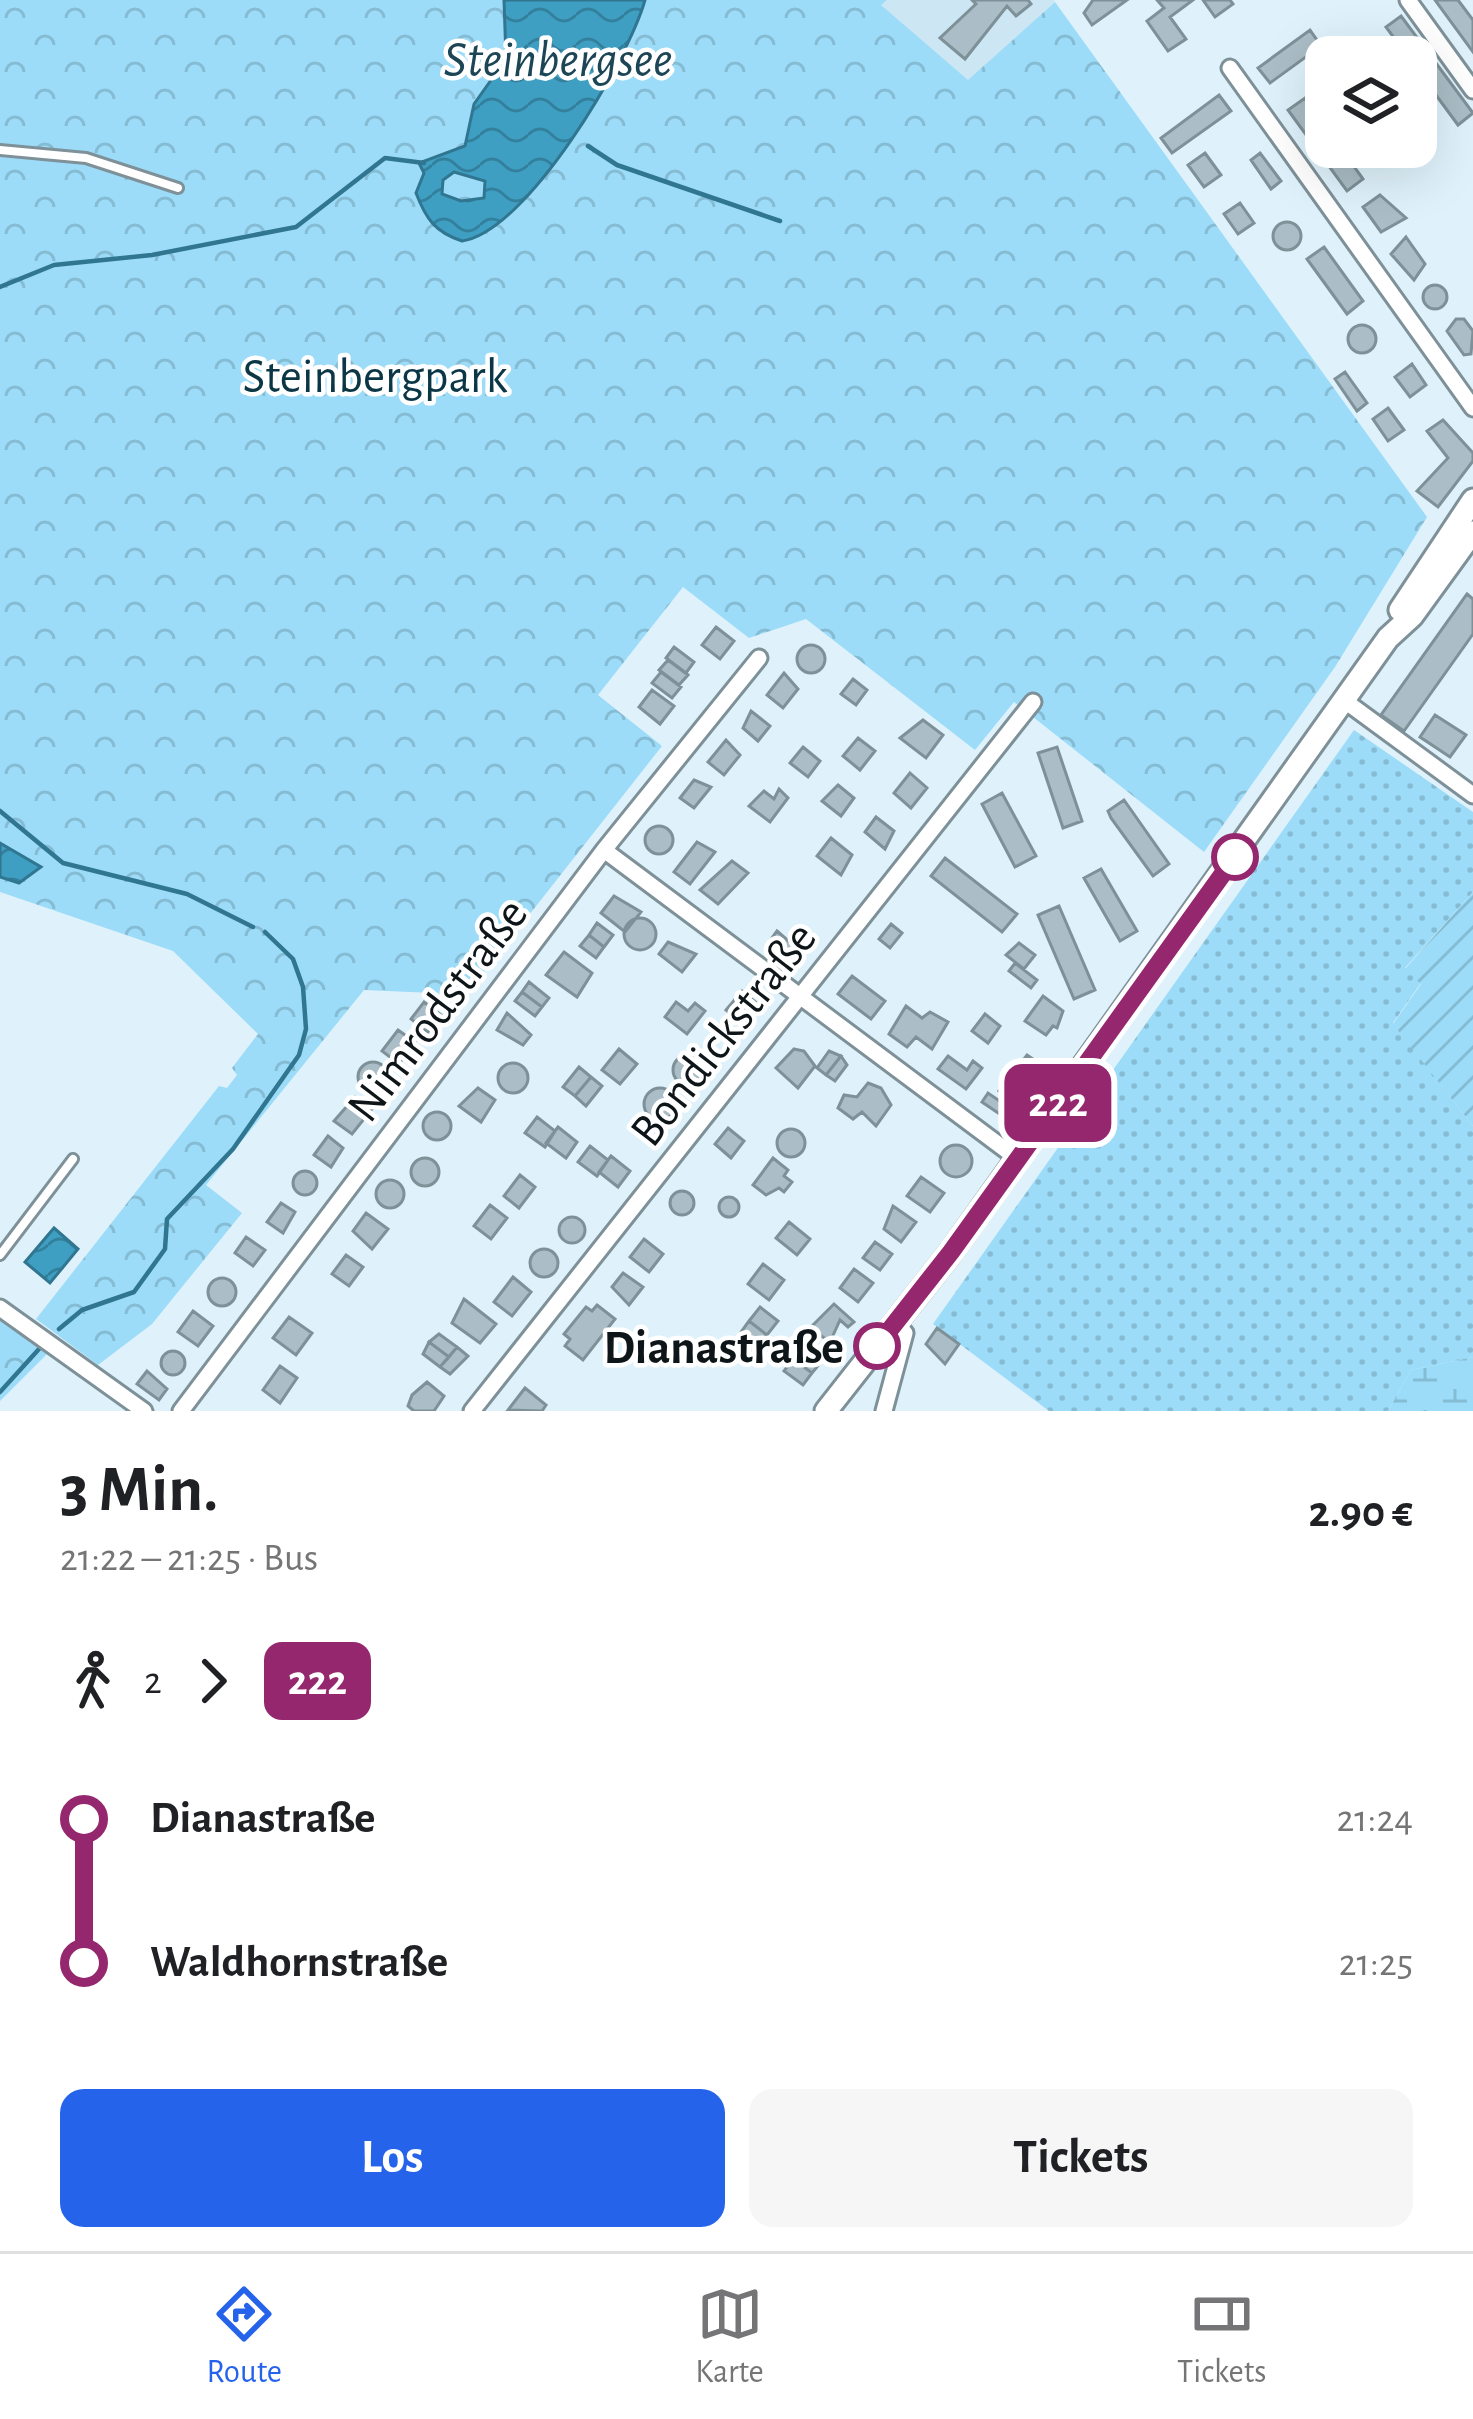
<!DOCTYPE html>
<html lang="de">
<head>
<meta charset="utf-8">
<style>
  body { margin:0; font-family:"Alegreya Sans",sans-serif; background:#f6f6f6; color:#202124; height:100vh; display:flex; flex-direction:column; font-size:45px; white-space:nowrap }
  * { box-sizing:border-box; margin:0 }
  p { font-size:39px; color:#757577 }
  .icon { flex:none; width:66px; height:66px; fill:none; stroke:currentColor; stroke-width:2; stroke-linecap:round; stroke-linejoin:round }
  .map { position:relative; height:1411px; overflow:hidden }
  .panel { display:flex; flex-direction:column; background:#fff; flex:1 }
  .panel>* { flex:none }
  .badge { padding:0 24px; border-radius:18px; font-size:42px; line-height:78px }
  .tools { position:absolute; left:1305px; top:36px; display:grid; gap:24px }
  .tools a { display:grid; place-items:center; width:132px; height:132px; border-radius:24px; background:#fff; box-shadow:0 12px 48px #0002; font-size:60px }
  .map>.badge { position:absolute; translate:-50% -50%; box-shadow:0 0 0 6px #fff }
  .legs { display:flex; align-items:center; gap:18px; height:132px; padding:0 60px; font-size:39px }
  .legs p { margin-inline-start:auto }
  .headline { display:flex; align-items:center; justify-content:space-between; height:204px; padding:0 60px }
  h1 { font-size:66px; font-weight:600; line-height:90px }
  .button { display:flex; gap:24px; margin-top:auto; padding:24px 60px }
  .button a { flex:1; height:138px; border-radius:24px; background:#2563eb; color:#fff; font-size:48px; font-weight:600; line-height:138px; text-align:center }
  .button a+a { background:#f6f6f6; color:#202124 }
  ul { padding:0 60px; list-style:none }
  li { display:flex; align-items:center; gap:42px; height:144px; font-size:45px }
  li i { display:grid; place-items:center; width:18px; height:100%; margin:0 15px; background:currentColor }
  li i::after { content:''; width:30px; height:30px; margin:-15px; border:9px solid; border-radius:50%; background:#fff }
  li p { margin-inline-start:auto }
  li:first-child i { background:linear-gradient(#0000 50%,currentColor 0) }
  li:last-child i { background:linear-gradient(currentColor 50%,#0000 0) }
  .tabs { display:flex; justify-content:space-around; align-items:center; height:168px; border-top:3px solid #e0e0e0; background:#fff; font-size:33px; color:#757577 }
  .tabs a { display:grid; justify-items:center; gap:6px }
  .tabs .on { color:#2563eb }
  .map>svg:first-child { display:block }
</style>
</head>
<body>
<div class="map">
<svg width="1473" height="1411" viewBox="0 0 1473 1411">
  <defs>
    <pattern id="grass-dots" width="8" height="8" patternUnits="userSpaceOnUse" patternTransform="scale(3)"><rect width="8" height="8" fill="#9cdcf8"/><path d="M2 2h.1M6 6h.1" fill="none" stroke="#85bcd4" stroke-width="1.8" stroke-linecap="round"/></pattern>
    <pattern id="wetland-marsh" width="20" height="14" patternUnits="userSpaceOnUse" patternTransform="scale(3)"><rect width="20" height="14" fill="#9cdcf8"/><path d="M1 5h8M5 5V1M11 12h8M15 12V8" fill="none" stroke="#85bcd4"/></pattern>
    <pattern id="park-crowns" width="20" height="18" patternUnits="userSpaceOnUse" patternTransform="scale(3)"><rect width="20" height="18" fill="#9cdcf8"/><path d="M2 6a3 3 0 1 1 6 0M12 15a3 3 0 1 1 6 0" fill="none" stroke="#85bcd4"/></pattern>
    <pattern id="garden-furrows" width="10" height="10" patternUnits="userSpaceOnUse" patternTransform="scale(3)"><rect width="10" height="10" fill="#9cdcf8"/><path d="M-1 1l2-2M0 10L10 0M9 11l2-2" fill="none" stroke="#85bcd4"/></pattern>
    <pattern id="water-waves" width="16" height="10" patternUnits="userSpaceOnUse" patternTransform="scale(3)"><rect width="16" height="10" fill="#3f9fc3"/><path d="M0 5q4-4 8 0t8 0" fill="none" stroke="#33809d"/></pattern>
  </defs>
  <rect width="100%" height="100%" fill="#dff2fb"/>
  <path fill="#cce7f3" d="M887,0H1054L1055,2L968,81L880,5Z"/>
  <path fill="url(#grass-dots)" d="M1354,730L1473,812V892L1405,968L1421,983L1393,1023L1473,1126V1357L1411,1370L1388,1411H1049L933,1324Z"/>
  <path fill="url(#wetland-marsh)" d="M1473,1357V1411H1388L1411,1370Z"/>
  <path fill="url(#park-crowns)" d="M0,0H887L881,5L968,80L1055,2L1427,517L1335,667L1204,852L1014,702L975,750L806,619L749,638L683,587L598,695L662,746L455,1009L433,993L364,990L206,1185L242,1213L152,1324L98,1365L36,1319L219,1086L227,1088L237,1075L232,1068L258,1034L173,951L0,892Z
    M0,1320L49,1352L0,1401Z"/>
  <path fill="url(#garden-furrows)" d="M1473,892V1126L1393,1024L1421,984L1405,969Z"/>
  <path fill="url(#water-waves)" stroke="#307690" stroke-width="3" fill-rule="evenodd" d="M504,0H645C628,60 527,232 462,241C435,232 426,219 416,193L424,173L419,163L465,146L474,104L506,59ZM454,172L485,181L484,198L461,201L442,194L443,180Z
    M0,843L41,867L19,883L0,877Z
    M54,1228L78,1249L50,1283L25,1262Z"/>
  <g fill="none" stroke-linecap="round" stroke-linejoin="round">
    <path stroke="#307690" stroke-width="4.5" d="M588,146L617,165L780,221
      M0,287L54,265L152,255L296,227L385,158L424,163
      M0,811L63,863L187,894L253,927
      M59,1329L82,1310L134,1292L165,1249L167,1219L233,1149L299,1055L306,1029L303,987L293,959L265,932
      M0,1392L39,1349"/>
  </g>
  <path fill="#abbdc6" stroke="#7e9098" stroke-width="3" d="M972,0H1028L1031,4L1016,16L1007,6L965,59L940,38L976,4Z
    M1093,0H1127L1092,25L1084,13Z
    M1157,0H1193L1170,17L1186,39L1168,51L1147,21L1164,8Z
    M1203,0H1230L1233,4L1215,17Z
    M1435,0H1458L1473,20V52Z
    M1401,16L1473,113L1458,125L1416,68V57H1408L1386,27Z
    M1310,30L1321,46L1270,83L1258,68Z
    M1219,95L1231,111L1172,153L1161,138Z
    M1305,98L1326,128V147H1340L1363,179L1347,191L1288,110Z
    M1205,153L1221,175L1204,187L1188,165Z
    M1260,153L1281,181L1271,189L1251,160Z
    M1380,195L1406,218L1381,232L1363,207Z
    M1240,203L1254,223L1238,234L1224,214Z
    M1273 236a14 14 0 1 1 28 0a14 14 0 1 1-28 0Z
    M1406,237L1425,264L1414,280L1391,254Z
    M1324,247L1363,301L1347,314L1307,259Z
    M1423 297a12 12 0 1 1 24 0a12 12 0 1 1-24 0Z
    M1456,319H1464L1473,331L1471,354L1464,355L1447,331Z
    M1348 339a14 14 0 1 1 28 0a14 14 0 1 1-28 0Z
    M1412,364L1426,385L1410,397L1395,377Z
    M1345,372L1367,403L1357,411L1335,379Z
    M1388,408L1404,430L1388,441L1373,419Z
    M1443,420L1473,453V461L1438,507L1417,491L1448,458L1427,431Z
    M1467,594L1473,599V634L1404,731L1381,715Z
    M716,627L734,641L720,659L702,645Z
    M797 659a14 14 0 1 1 28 0a14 14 0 1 1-28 0Z
    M674,647L694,662L686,673L666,658Z
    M668,660L688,675L679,685L659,670Z
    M661,672L681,687L672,698L652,683Z
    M784,673L798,689L783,708L767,695Z
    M853,679L867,690L856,705L841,694Z
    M652,690L674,706L660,724L639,707Z
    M751,711L770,726L758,741L743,728Z
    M1435,715L1466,735L1450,757L1420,737Z
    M923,720L943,735L926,758L900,738Z
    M858,738L875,751L860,770L843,756Z
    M726,740L740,755L724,775L708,762Z
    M803,747L820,761L808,777L790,763Z
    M1057,747L1082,821L1063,828L1038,753Z
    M910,773L927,788L911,808L894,793Z
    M694,780L711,787L694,808L680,798Z
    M838,785L854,798L841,816L822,801Z
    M779,789L788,798L770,822L749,806L764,791L774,799Z
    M1002,793L1036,856L1015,867L982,804Z
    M1124,800L1169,864L1153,876L1111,818L1108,811Z
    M876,817L894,831L885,849L865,832Z
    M645 840a14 14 0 1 1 28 0a14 14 0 1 1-28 0Z
    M831,838L852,855L841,875L817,856Z
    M697,842L715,852L690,884L674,872Z
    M945,858L1017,914L1002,932L931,876Z
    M732,861L748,873L718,904L700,890Z
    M1101,869L1137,931L1120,941L1084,878Z
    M614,896L641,912L625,932L601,913Z
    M1059,906L1095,990L1074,999L1038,915Z
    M624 934a16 16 0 1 1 32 0a16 16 0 1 1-32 0Z
    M597,923L613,935L604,947L589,935Z
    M891,924L902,933L890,948L879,939Z
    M777,931L793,945L798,941L807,947L795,962L769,942Z
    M589,935L604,947L596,958L580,946Z
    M668,942L696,954L682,972L659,954Z
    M1019,943L1035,955L1024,969L1006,955Z
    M564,952L592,973L577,997L546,975Z
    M1015,963L1037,980L1031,988L1009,971Z
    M852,976L885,1001L871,1019L838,994Z
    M529,982L549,998L542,1007L522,992Z
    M742,991L759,1005L744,1024L726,1010Z
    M522,992L542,1007L535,1016L515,1001Z
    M1043,996L1063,1011L1057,1028L1053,1026L1046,1035L1025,1021Z
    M424,1002L441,1015L428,1032L411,1019Z
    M676,1002L688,1011L695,1003L705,1011L687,1034L665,1017Z
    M906,1006L922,1018L930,1012L948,1022L932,1049L916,1037L907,1047L889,1034Z
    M507,1013L531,1035L523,1045L497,1030Z
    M985,1014L1000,1026L988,1043L972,1031Z
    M398,1030L415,1042L399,1064L382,1051Z
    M619,1049L637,1064L620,1084L602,1070Z
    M794,1049L804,1051L815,1066L798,1088L776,1068Z
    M829,1051L841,1056L826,1075L817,1068Z
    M673 1070a15 15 0 1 1 30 0a15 15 0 1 1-30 0Z
    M1027,1055L1040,1064L1028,1082L1014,1072Z
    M841,1056L847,1065L835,1081L826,1075Z
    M948,1056L967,1070L973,1061L982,1068L966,1089L938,1069Z
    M358 1077a15 15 0 1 1 30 0a15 15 0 1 1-30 0Z
    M498 1078a15 15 0 1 1 30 0a15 15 0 1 1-30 0Z
    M579,1067L591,1077L575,1096L563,1087Z
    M591,1077L602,1086L586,1106L575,1096Z
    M1006,1082L1021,1093L1004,1117L982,1102L988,1093L1001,1102L1006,1096L999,1091Z
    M868,1083L881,1088L891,1105L876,1126L862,1112L853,1119L838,1108L844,1095L857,1097Z
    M644 1104a16 16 0 1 1 32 0a16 16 0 1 1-32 0Z
    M478,1088L495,1100L481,1122L459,1106Z
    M355,1097L372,1109L352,1134L334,1121Z
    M423 1126a14 14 0 1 1 28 0a14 14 0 1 1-28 0Z
    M537,1117L555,1131L545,1147L525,1133Z
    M558,1127L577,1142L566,1158L546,1143Z
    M728,1128L744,1141L731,1158L715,1144Z
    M777 1143a14 14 0 1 1 28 0a14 14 0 1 1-28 0Z
    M328,1136L343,1148L331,1167L314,1155Z
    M940 1161a16 16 0 1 1 32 0a16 16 0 1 1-32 0Z
    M590,1146L608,1160L597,1176L578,1162Z
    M611,1156L630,1171L618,1187L599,1172Z
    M411 1172a14 14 0 1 1 28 0a14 14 0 1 1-28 0Z
    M773,1158L788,1170L784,1176L792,1182L784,1192L779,1188L766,1195L753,1185Z
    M293 1183a12 12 0 1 1 24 0a12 12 0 1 1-24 0Z
    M520,1175L535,1187L519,1208L504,1196Z
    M921,1177L944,1193L930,1212L907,1196Z
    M376 1194a14 14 0 1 1 28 0a14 14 0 1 1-28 0Z
    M670 1203a12 12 0 1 1 24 0a12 12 0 1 1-24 0Z
    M719 1207a10 10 0 1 1 20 0a10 10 0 1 1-20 0Z
    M281,1203L295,1212L283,1233L267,1222Z
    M490,1205L507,1218L491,1239L474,1226Z
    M893,1206L916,1222L901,1242L884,1229Z
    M366,1213L388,1229L372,1249L353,1231Z
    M559 1230a13 13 0 1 1 26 0a13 13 0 1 1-26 0Z
    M789,1222L810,1239L797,1255L776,1238Z
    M246,1237L265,1250L253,1266L235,1253Z
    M644,1239L663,1254L649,1272L630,1257Z
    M875,1242L892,1254L880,1270L863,1258Z
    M530 1263a14 14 0 1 1 28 0a14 14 0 1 1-28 0Z
    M346,1255L363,1267L349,1286L332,1274Z
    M763,1264L784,1280L769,1300L748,1284Z
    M854,1269L873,1283L858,1302L840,1288Z
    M623,1273L643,1287L629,1305L612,1287Z
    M513,1277L531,1292L512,1316L494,1302Z
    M208 1292a14 14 0 1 1 28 0a14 14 0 1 1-28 0Z
    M464,1299L496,1324L480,1343L452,1323Z
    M834,1304L854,1322L848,1327L840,1320L830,1342L810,1328Z
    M597,1305L615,1319L583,1360L565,1346L570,1339L564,1334L586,1307L592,1311Z
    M760,1307L778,1321L767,1335L749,1321Z
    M193,1311L213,1326L198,1346L178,1332Z
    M289,1317L312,1333L296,1355L273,1338Z
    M749,1321L767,1335L757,1348L739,1335Z
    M937,1328L959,1344L945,1364L926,1344Z
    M439,1334L457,1347L449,1357L429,1342Z
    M429,1342L449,1357L440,1367L423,1354Z
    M803,1346L822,1361L812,1373L793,1359Z
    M457,1347L468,1356L450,1374L440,1367Z
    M161 1363a12 12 0 1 1 24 0a12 12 0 1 1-24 0Z
    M793,1359L812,1373L803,1385L784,1371Z
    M280,1366L297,1378L280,1403L263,1390Z
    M147,1371L167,1389L159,1400L137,1384Z
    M427,1382L444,1396L434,1411H414L408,1406L412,1395Z
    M525,1388L546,1405L542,1411L508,1410Z"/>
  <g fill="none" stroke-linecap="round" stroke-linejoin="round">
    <g stroke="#7e9098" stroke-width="14">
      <path id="service" d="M0,150L86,158L178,188
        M0,1255L73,1159"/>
    </g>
    <g stroke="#7e9098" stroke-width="21">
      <path id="minor" d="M1408,0L1473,90
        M1230,68L1473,408
        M1345,701L1473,795
        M604,850L1018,1159
        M0,1308L144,1411
        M181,1411L604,850L759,658
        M472,1411L1033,702
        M884,1411L905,1333L895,1323"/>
    </g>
    <g stroke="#7e9098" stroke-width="27">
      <path id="secondary" d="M1400,610L1473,500
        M826,1411L951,1252L1388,638L1412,616L1473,532"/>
    </g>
    <use href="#service" stroke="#fff" stroke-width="8"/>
    <use href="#minor" stroke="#fff" stroke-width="15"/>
    <use href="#secondary" stroke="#fff" stroke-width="21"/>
  </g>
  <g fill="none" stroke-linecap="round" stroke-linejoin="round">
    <g stroke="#fff" stroke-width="27">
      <path id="line-1" d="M877,1346L951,1252L1235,857"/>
    </g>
    <use href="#line-1" stroke="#95276e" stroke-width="18"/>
  </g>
  <g fill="#fff" stroke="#95276e" stroke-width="6">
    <circle cx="1235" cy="857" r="21"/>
    <circle cx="877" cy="1346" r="21"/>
  </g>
  <g text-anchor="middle" stroke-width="9" stroke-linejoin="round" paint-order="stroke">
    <g font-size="48" fill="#0a3646" stroke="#fff">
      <text x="375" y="392">Steinbergpark</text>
    </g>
    <g font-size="48" fill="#0e1518" stroke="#fff">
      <text transform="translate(436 1009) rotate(-53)" y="17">Nimrodstraße</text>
      <text transform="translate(722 1033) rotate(-52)" y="17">Bondickstraße</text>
    </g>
    <g font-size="48" font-weight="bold" fill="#0e1518" stroke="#fff" text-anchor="end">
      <text x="844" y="1363">Dianastraße</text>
    </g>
    <g font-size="51" font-style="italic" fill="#1c4556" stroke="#fff">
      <text x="558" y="76">Steinbergsee</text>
    </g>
  </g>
</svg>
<div class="tools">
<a><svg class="icon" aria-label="layers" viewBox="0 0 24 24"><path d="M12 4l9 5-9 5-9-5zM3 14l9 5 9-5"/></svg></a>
</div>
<b class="badge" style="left:1058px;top:1103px;background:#95276e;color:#fff">222</b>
</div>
<section class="panel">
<div class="headline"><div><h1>3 Min.</h1><p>21:22 – 21:25 · Bus</p></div><b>2.90 €</b></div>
<div class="legs"><svg class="icon" aria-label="walk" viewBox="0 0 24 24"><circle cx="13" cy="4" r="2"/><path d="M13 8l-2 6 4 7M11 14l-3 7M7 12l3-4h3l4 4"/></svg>2<svg class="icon" aria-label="forward" viewBox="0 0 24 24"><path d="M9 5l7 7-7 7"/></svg><b class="badge" style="background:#95276e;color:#fff">222</b></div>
<ul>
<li><i style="color:#95276e"></i><b>Dianastraße</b><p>21:24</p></li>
<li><i style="color:#95276e"></i><b>Waldhornstraße</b><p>21:25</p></li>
</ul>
<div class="button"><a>Los</a><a>Tickets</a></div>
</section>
<nav class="tabs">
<a class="on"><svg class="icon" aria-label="directions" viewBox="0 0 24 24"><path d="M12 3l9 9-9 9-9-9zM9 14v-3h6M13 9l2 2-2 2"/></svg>Route</a>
<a><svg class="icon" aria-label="map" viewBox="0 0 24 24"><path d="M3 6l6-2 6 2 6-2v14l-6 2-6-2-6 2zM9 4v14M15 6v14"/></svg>Karte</a>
<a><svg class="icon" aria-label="tickets" viewBox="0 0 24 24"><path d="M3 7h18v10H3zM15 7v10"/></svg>Tickets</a>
</nav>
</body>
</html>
